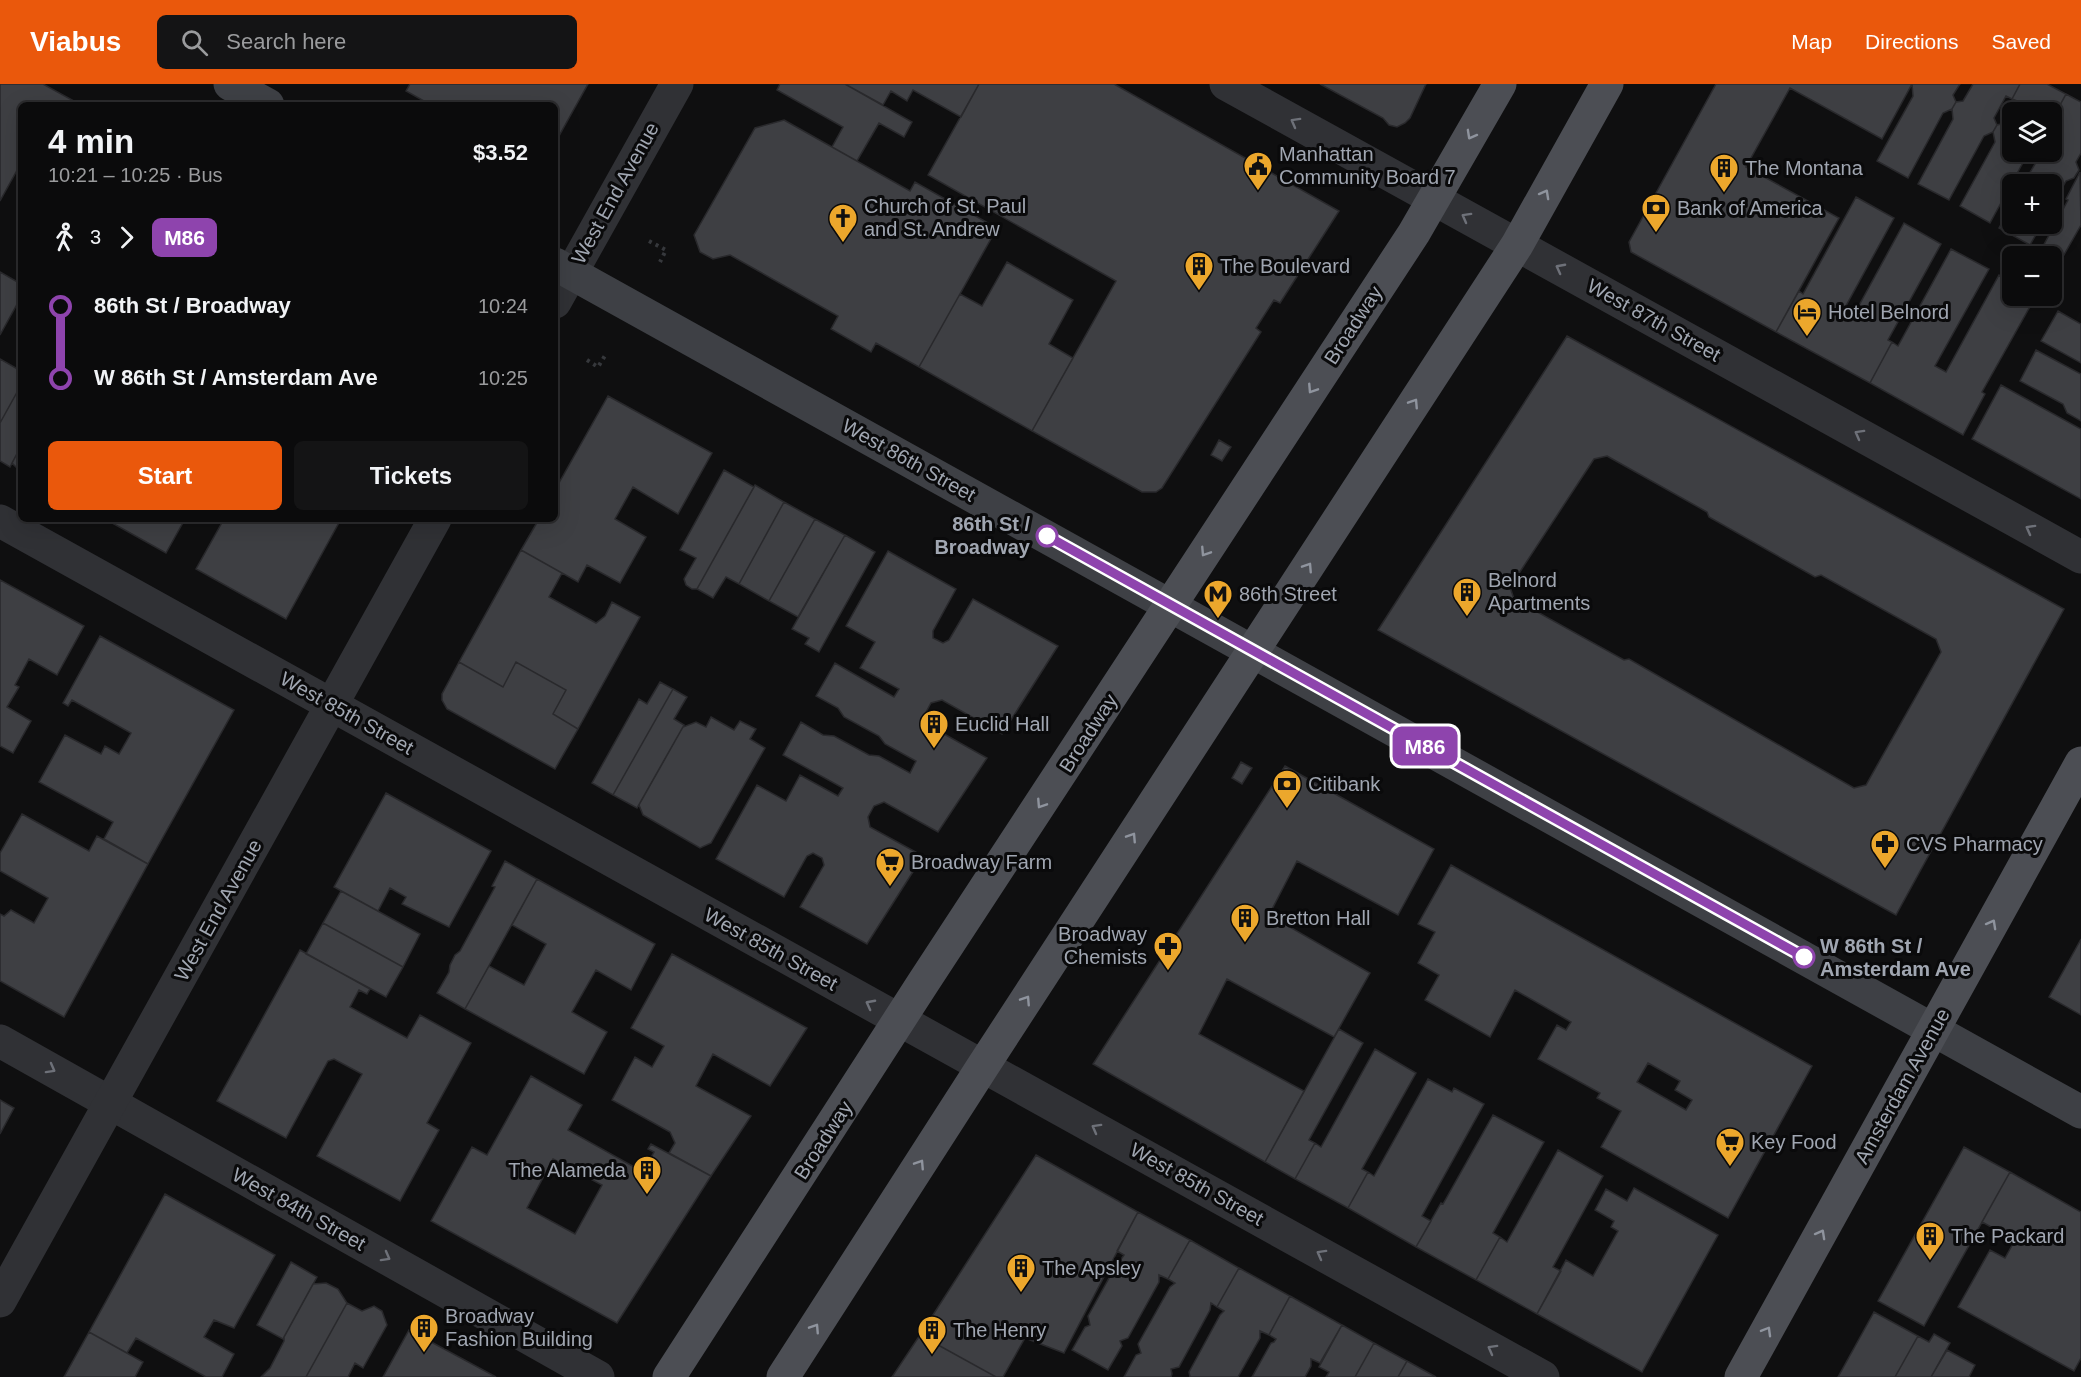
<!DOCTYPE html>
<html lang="en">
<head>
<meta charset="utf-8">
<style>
  body { margin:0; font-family:Helvetica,sans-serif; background:#141415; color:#f1f3f6; height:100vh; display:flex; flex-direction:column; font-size:22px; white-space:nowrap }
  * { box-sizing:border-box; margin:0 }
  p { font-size:20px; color:#9a9b9d }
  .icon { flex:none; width:33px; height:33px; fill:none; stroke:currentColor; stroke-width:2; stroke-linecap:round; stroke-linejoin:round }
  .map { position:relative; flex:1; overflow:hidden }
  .sheet { position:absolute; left:18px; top:18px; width:540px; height:420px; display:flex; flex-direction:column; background:#0b0b0c; border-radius:9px; box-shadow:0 6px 24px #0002,0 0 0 2px #2b2b2d }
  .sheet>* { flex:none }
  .badge { padding:0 12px; border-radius:9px; font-size:21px; line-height:39px }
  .tools { position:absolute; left:2002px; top:18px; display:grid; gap:12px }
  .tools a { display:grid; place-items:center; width:60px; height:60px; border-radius:9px; background:#0b0b0c; box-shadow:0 6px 24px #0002,0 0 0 2px #2b2b2d; font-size:30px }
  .map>.badge { position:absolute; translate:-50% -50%; box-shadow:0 0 0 3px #fff }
  .legs { display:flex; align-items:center; gap:9px; height:66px; padding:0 30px; font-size:20px }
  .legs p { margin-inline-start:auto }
  .headline { display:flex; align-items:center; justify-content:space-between; height:102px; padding:0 30px }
  h1 { font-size:33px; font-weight:800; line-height:45px }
  .button { display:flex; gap:12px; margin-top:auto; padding:12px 30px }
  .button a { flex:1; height:69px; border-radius:9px; background:#ea580c; color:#fff; font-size:24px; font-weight:800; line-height:69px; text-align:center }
  .button a+a { background:#141415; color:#f1f3f6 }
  ul { padding:0 30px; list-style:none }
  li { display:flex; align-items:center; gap:21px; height:72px; font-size:22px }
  li i { display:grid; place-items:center; width:9px; height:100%; margin:0 8px; background:currentColor }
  li i::after { content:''; width:15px; height:15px; margin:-8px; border:4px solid; border-radius:50%; background:#0b0b0c }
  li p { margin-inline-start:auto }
  li:first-child i { background:linear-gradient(#0000 50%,currentColor 0) }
  li:last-child i { background:linear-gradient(currentColor 50%,#0000 0) }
  header { display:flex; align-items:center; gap:36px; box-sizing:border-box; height:84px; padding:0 30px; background:#ea580c; color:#fff }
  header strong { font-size:28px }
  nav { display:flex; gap:33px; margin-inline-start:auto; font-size:21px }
  .search { width:420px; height:54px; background:#141415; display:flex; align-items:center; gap:15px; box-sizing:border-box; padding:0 21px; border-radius:9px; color:#9a9b9d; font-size:22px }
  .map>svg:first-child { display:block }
</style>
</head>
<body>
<header>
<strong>Viabus</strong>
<div class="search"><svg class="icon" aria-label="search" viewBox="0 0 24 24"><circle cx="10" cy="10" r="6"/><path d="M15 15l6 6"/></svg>Search here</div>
<nav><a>Map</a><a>Directions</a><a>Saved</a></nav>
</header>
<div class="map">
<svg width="2081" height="1293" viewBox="0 0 2081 1293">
  <rect width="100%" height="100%" fill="#0f0f10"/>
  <path fill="#3e3f43" stroke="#29292c" stroke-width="1.5" fill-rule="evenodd" d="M0,0H43L74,17L72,21H21V79L0,117Z
    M410,0H588L555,59V21H431L406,7Z
    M780,0H845L912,38L904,53L879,39L857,77L832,63L843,43L777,6Z
    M845,0H979L961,33L913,6L907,17L891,7L883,21Z
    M979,0H1114L1339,127L1280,219L1274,216L1256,244L1261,248L1162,404L1156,408H1142L1032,347L1116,197L928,91Z
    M1320,0H1426L1410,34L1405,39L1397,43L1389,41L1383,34Z
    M1716,0H1912L1882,55L1790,4L1746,83L1839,134L1776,248L1631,168L1629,158Z
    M1912,0H1960L1953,11L1956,18L1952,25L1943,29L1908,94L1877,77L1913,12Z
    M1973,0H2020L2012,15L2006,12L1994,34L1997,41L1993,48L1984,52L1949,116L1918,100L1953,35L1952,25L1956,18L1963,17Z
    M2020,0H2047L2066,10L2052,36V28H2013V68H2035L2025,75L1990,139L1960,122L1995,58L1993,48L1997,41L2005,39L2017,17L2012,15Z
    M2066,10L2081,18V69L2076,78L2079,86L2074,94L2066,97L2052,121V100H2023L2035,80V68H2052V49L2057,39L2052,36Z
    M784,36L910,107L915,98L997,144L919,283L876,259L871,268L831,245L838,232L730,171L713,175L700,168L694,151L755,44Z
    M2080,88L2081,141L2061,176L2041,166L2068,116L2066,115Z
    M1856,113L1894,134L1841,231L1851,236L1904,139L1941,160L1888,256L1892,258L1870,299L1776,248L1799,207L1803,210Z
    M2013,119V140H2042L2030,161L1999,144Z
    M1951,165L1989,185L1935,282L1946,288L1999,191L2013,199V212H2036L1982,308L1985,310L1963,351L1870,299L1892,258L1898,262Z
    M1007,178L1073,216L1049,260L1073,274L1032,347L919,283L960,210L982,222Z
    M0,188L21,200V213L0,251Z
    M2058,227L2081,240V279L2041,257Z
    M1567,252L2064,525L1896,831L1378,546ZM1607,372L1707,428L1709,433L1815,493L1821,491L1936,555L1941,568L1866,701L1854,704L1629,575L1624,576L1514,515L1510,503L1594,375Z
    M2036,266L2081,290V337L2067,329L2063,320L2020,297Z
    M0,275L21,287V301L0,339Z
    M21,301V362L10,383L0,377V339Z
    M2001,301L2081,345V415L1972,355Z
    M608,312L712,369L678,430L633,403L615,435L646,453L620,499L587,481L578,498L521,466L539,435H555V406Z
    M1219,356L1231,363L1222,377L1211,371Z
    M21,362V388L12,379Z
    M724,386L754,403L697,505H692L686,501L684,495L696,474L680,466Z
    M755,401L784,418L739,500L726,493L713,514L697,505Z
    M784,418L815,435L769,517L739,500Z
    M105,435H185L166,469Z
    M224,435H341L286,535L196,485Z
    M815,435L845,451L798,533L769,517Z
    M845,451L875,468L819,568L805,560L809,554L792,545Z
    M521,466L562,489L549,513L596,539L605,532L612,518L640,533L578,645L553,630L566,606L516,578L503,603L459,578Z
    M888,467L956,505L933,547V554L943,559L949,556L973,515L1058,562L1002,650L942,616L931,619L925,630L928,641L987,674L938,748L884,718L874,722L868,733L870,743L923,772L867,860L800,823L824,781L822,774L813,769L807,772L784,813L716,775L757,701L786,717L800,691L838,712L843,704L783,671L801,638L823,651L834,652L869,671L879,672L910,689L916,677L885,660L879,652L844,633L838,624L816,612L835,579L894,613L899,605L860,584L875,558L846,542Z
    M0,496L84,542L57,591L29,575L15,601L19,603L7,623L31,637L13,669L0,662Z
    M100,552L234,626L148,780L104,755L113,738L39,698L65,651L101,670L105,662L119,670L131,649L72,616L68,622L63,619Z
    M459,578L503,603L516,578L566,606L553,630L578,645L555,685L447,625L442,616V610Z
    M660,598L673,605L613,711L592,699L639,615L647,620Z
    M673,605L687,613L674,635L684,641L637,724L613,711Z
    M711,633L734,646L740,637L756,645L750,655L765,664L711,759L700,764L643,731L639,721L683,643L696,638L706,643Z
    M1241,678L1252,684L1242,700L1232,694Z
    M1285,682L1434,765L1398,831L1297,777L1269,831L1370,889L1334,953L1227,895L1199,950L1304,1007L1265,1078L1093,980Z
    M386,709L491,767L449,843L402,820L406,813L390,804L378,827L334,803Z
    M22,730L89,767L97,752L148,780L64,933L0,897V830L4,832L11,826L34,839L48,814L0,787V769Z
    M505,777L537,795L465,925L437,909L449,888L450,881L455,871L460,867L495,803L492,802Z
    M1451,781L1812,982L1728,1134L1601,1063L1621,1027L1597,1014L1600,1009L1538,975L1557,941L1566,946L1571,938L1515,906L1490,953L1425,916L1439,891L1418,879L1435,848L1418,840ZM1648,979L1680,997L1675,1006L1692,1016L1686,1026L1637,998Z
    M537,795L655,860L631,906L596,886L572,928L607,948L584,990L465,925L489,882L524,901L546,860L512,841Z
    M341,807L420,850L403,883L323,839Z
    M323,839L403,883L386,913L306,870Z
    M2081,855V931L2049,913Z
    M300,866L370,905L367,910L359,906L350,923L407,954L420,931L471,959L427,1039L439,1046L400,1117L317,1072L362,990L334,975L328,977L286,1054L217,1017Z
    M672,870L807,944L770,1002L713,970L696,1002L751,1032L711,1092L669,1069L675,1059L670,1048L612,1016L635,973L652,983L664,962L631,944Z
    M1339,945L1363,959L1309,1056L1315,1059L1295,1095L1265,1078Z
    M1375,965L1416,989L1362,1085L1368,1088L1348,1124L1295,1095L1315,1059L1321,1063Z
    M531,992L582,1021L568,1046L643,1088L654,1068L648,1065L651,1060L711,1092L617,1239L431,1137L472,1063L487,1071ZM553,1075L602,1101L575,1150L527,1124Z
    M1428,995L1452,1008L1454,1004L1484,1020L1422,1132L1431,1137L1416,1163L1348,1124L1368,1088L1374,1092Z
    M0,1016L14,1024L0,1050Z
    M1493,1031L1544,1058L1493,1149L1500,1153L1476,1196L1416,1163L1441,1119L1443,1120Z
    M1964,1063L2010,1088L1924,1242L1878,1217Z
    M1558,1066L1603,1092L1553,1183L1561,1187L1537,1230L1476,1196L1500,1153L1507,1158Z
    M1036,1071L1138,1128L1064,1269L1025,1254L1003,1293H996L920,1251Z
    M2010,1088L2081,1128V1274L2074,1287L1958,1223L1990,1166L2005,1174L2015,1156L1982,1138Z
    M1634,1104L1718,1151L1642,1288L1537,1230L1566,1176L1593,1192L1618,1147L1611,1143L1614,1137L1595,1126L1606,1105L1627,1117Z
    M165,1110L275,1171L234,1244L214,1236L204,1253L234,1270L222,1293H206L136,1254L127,1269L89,1248Z
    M1138,1128L1190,1156L1168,1195L1159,1191V1198L1128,1254L1120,1257L1122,1262L1108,1286L1072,1266L1085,1243L1090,1241L1088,1232L1119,1176L1122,1174L1124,1171L1117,1167Z
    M1190,1156L1239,1184L1217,1223L1211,1219L1210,1226L1179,1283L1171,1285L1172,1290L1171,1293H1124L1136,1271L1141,1269L1138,1260L1170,1203L1175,1199L1168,1195Z
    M291,1178L317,1193L283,1255L257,1241Z
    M1239,1184L1290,1212L1269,1251L1260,1247V1254L1238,1293H1190L1189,1288L1220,1231L1224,1227L1217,1223Z
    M326,1199L338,1205L347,1219L306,1293H261L270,1284L284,1257V1253L313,1200Z
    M1290,1212L1342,1241L1320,1279L1311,1275V1282L1305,1293H1252L1271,1259L1274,1258L1276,1255L1269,1251Z
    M347,1219L362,1227L374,1222L382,1227L387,1241L363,1284L355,1279L348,1293H306Z
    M1874,1228L1918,1252L1895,1293H1838Z
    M1342,1241L1374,1259L1355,1293H1326L1329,1288L1319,1283Z
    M409,1246L496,1293H383Z
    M89,1248L143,1278L135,1293H64Z
    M1934,1250L1950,1259L1931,1293H1895L1918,1252L1929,1258Z
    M920,1251L996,1293H892Z
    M1374,1259L1407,1277L1398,1293H1355Z
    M1947,1266L1975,1281L1969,1293H1931Z
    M1407,1277L1436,1293H1398Z"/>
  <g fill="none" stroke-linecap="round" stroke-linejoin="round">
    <path stroke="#36383c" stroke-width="4" stroke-dasharray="3 4.5" stroke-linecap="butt" d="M555,104L557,105
      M649,157L666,166L660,178
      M587,276L598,283L606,270"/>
    <path stroke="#303135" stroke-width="33" d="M1226,0L2081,473
      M0,437L1543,1293
      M0,957L598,1293"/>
    <path stroke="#303135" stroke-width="33" d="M555,218L677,0
      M0,1217L435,435"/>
    <path stroke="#3e4045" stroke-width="33" d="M230,0L268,21
      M555,180L2081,1028"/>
    <path stroke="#4c4e54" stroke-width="33" d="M669,1293L923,899L1414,149L1500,0
      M783,1293L983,982L1517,161L1607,0
      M1741,1293L2081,679"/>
  </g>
  <defs><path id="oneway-chevron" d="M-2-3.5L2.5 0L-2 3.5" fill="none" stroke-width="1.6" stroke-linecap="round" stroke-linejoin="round" transform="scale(1.5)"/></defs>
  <g stroke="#6e7179">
    <use href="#oneway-chevron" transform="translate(1295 38) rotate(-151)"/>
    <use href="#oneway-chevron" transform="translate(1466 133) rotate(-151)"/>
    <use href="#oneway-chevron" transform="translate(1560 184) rotate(-152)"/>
    <use href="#oneway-chevron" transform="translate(1859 350) rotate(-151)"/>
    <use href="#oneway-chevron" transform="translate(2030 445) rotate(-151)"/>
    <use href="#oneway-chevron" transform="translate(870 920) rotate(-152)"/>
    <use href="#oneway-chevron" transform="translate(51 985) rotate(29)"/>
    <use href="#oneway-chevron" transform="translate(1096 1044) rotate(-151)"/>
    <use href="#oneway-chevron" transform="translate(1321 1170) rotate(-151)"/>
    <use href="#oneway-chevron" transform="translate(386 1173) rotate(29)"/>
    <use href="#oneway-chevron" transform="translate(1492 1265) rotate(-151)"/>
  </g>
  <g stroke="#8f949e">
    <use href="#oneway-chevron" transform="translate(1471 51) rotate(119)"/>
    <use href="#oneway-chevron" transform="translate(1545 110) rotate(-61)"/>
    <use href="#oneway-chevron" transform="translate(1312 305) rotate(123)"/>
    <use href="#oneway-chevron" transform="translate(1414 319) rotate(-57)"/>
    <use href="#oneway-chevron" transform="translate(1205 468) rotate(123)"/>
    <use href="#oneway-chevron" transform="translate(1308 483) rotate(-57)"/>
    <use href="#oneway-chevron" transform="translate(1041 720) rotate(123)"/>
    <use href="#oneway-chevron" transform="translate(1132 753) rotate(-57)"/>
    <use href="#oneway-chevron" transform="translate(1992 840) rotate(-61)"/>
    <use href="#oneway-chevron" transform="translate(1026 916) rotate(-57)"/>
    <use href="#oneway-chevron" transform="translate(920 1080) rotate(-57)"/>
    <use href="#oneway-chevron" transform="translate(1821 1150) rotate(-61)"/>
    <use href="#oneway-chevron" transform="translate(815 1244) rotate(-57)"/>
    <use href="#oneway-chevron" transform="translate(1767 1247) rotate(-60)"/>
  </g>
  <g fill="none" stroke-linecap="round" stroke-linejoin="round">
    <g stroke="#fff" stroke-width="14">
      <path id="line-1" d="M1047,452L1804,873"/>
    </g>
    <use href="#line-1" stroke="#8e44ad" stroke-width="9"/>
  </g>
  <defs>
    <g id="civic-pin" transform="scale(1.5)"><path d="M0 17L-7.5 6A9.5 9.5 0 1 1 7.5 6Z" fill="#eca72c" stroke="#0a0a0b"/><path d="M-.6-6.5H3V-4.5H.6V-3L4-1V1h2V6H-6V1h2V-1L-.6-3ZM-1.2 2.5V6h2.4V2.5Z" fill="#111"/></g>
    <g id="building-pin" transform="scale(1.5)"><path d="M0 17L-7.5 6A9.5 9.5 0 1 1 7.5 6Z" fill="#eca72c" stroke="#0a0a0b"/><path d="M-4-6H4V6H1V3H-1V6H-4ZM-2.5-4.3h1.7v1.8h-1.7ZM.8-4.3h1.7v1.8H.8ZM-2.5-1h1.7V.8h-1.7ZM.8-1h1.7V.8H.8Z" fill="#111"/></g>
    <g id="bank-pin" transform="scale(1.5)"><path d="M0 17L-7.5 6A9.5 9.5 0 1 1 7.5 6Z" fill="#eca72c" stroke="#0a0a0b"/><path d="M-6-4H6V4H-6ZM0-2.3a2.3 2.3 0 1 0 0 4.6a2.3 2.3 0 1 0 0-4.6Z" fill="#111"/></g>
    <g id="church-pin" transform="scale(1.5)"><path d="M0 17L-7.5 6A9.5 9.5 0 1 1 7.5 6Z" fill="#eca72c" stroke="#0a0a0b"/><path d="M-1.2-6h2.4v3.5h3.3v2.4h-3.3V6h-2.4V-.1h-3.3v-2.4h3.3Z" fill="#111"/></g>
    <g id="hotel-pin" transform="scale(1.5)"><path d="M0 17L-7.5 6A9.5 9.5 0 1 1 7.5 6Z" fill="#eca72c" stroke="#0a0a0b"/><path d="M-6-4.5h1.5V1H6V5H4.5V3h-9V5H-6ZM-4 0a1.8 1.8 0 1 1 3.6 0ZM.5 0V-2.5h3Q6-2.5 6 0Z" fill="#111"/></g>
    <g id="metro-pin" transform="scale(1.5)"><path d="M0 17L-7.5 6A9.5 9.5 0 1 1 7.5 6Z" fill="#eca72c" stroke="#0a0a0b"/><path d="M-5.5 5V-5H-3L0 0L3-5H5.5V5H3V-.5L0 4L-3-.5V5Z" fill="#111"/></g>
    <g id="pharmacy-pin" transform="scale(1.5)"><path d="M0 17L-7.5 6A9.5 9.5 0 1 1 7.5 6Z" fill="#eca72c" stroke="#0a0a0b"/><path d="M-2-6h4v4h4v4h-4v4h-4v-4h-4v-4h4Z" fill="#111"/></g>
    <g id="supermarket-pin" transform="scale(1.5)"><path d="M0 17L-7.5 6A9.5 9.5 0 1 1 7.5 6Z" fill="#eca72c" stroke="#0a0a0b"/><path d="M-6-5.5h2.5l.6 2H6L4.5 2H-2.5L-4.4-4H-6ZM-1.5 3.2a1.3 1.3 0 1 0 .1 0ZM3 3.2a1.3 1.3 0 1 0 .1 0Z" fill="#111"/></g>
  </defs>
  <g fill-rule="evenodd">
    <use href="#civic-pin" x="1258" y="82"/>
    <use href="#building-pin" x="1724" y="84"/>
    <use href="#bank-pin" x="1656" y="124"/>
    <use href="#church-pin" x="843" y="134"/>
    <use href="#building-pin" x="1199" y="182"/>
    <use href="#hotel-pin" x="1807" y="228"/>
    <use href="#building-pin" x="1467" y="508"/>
    <use href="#metro-pin" x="1218" y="510"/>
    <use href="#building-pin" x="934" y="640"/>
    <use href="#bank-pin" x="1287" y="700"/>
    <use href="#pharmacy-pin" x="1885" y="760"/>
    <use href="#supermarket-pin" x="890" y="778"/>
    <use href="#building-pin" x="1245" y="834"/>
    <use href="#pharmacy-pin" x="1168" y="862"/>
    <use href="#supermarket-pin" x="1730" y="1058"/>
    <use href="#building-pin" x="647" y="1086"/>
    <use href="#building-pin" x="1930" y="1152"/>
    <use href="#building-pin" x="1021" y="1184"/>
    <use href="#building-pin" x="424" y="1244"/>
    <use href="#building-pin" x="932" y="1246"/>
  </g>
  <g fill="#fff" stroke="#8e44ad" stroke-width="3">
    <circle cx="1047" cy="452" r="10"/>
    <circle cx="1804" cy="873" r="10"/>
  </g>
  <g text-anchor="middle" stroke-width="6" stroke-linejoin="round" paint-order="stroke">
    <g font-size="20" fill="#a0a6b1" stroke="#0a0a0b" text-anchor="start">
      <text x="1279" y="77">Manhattan<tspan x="1279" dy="23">Community Board 7</tspan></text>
      <text x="1745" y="91">The Montana</text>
      <text x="864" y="129">Church of St. Paul<tspan x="864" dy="23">and St. Andrew</tspan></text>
      <text x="1677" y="131">Bank of America</text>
      <text x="1220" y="189">The Boulevard</text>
      <text x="1828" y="235">Hotel Belnord</text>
      <text x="1488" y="503">Belnord<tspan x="1488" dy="23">Apartments</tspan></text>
      <text x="1239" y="517">86th Street</text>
      <text x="955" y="647">Euclid Hall</text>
      <text x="1308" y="707">Citibank</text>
      <text x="1906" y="767">CVS Pharmacy</text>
      <text x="911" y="785">Broadway Farm</text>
      <text x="1266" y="841">Bretton Hall</text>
      <text x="1147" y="857" text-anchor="end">Broadway<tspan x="1147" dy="23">Chemists</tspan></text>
      <text x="1751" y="1065">Key Food</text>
      <text x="626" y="1093" text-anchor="end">The Alameda</text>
      <text x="1951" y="1159">The Packard</text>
      <text x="1042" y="1191">The Apsley</text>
      <text x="445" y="1239">Broadway<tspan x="445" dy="23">Fashion Building</tspan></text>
      <text x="953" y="1253">The Henry</text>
    </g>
    <g font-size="20" fill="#a0a6b1" stroke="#0a0a0b">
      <text transform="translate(615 109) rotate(-61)" y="7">West End Avenue</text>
      <text transform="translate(1654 236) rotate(29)" y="7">West 87th Street</text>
      <text transform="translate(1353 241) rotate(-57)" y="7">Broadway</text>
      <text transform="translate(909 376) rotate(29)" y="7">West 86th Street</text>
      <text transform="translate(347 629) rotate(29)" y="7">West 85th Street</text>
      <text transform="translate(1088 649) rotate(-57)" y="7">Broadway</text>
      <text transform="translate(218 826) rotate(-61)" y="7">West End Avenue</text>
      <text transform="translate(771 865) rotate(29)" y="7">West 85th Street</text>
      <text transform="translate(1902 1002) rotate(-61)" y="7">Amsterdam Avenue</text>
      <text transform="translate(823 1056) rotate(-57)" y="7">Broadway</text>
      <text transform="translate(1197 1100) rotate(29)" y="7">West 85th Street</text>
      <text transform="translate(299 1125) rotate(29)" y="7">West 84th Street</text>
    </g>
    <g font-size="20" font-weight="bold" fill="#a0a6b1" stroke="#0a0a0b" text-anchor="end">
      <text x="1030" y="447">86th St /<tspan x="1030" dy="23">Broadway</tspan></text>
      <text x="1820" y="869" text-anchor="start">W 86th St /<tspan x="1820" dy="23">Amsterdam Ave</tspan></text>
    </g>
  </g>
</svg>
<div class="tools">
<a><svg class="icon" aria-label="layers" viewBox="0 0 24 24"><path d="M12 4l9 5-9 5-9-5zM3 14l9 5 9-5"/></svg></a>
<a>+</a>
<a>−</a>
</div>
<b class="badge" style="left:1425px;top:662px;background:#8e44ad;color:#fff">M86</b>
<section class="sheet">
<div class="headline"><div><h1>4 min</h1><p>10:21 – 10:25 · Bus</p></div><b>$3.52</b></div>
<div class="legs"><svg class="icon" aria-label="walk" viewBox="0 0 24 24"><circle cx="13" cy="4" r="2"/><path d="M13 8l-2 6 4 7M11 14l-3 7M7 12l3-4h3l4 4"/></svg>3<svg class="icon" aria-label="forward" viewBox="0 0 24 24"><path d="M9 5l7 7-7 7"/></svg><b class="badge" style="background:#8e44ad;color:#fff">M86</b></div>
<ul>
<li><i style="color:#8e44ad"></i><b>86th St / Broadway</b><p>10:24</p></li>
<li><i style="color:#8e44ad"></i><b>W 86th St / Amsterdam Ave</b><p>10:25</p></li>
</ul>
<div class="button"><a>Start</a><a>Tickets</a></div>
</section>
</div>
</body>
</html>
